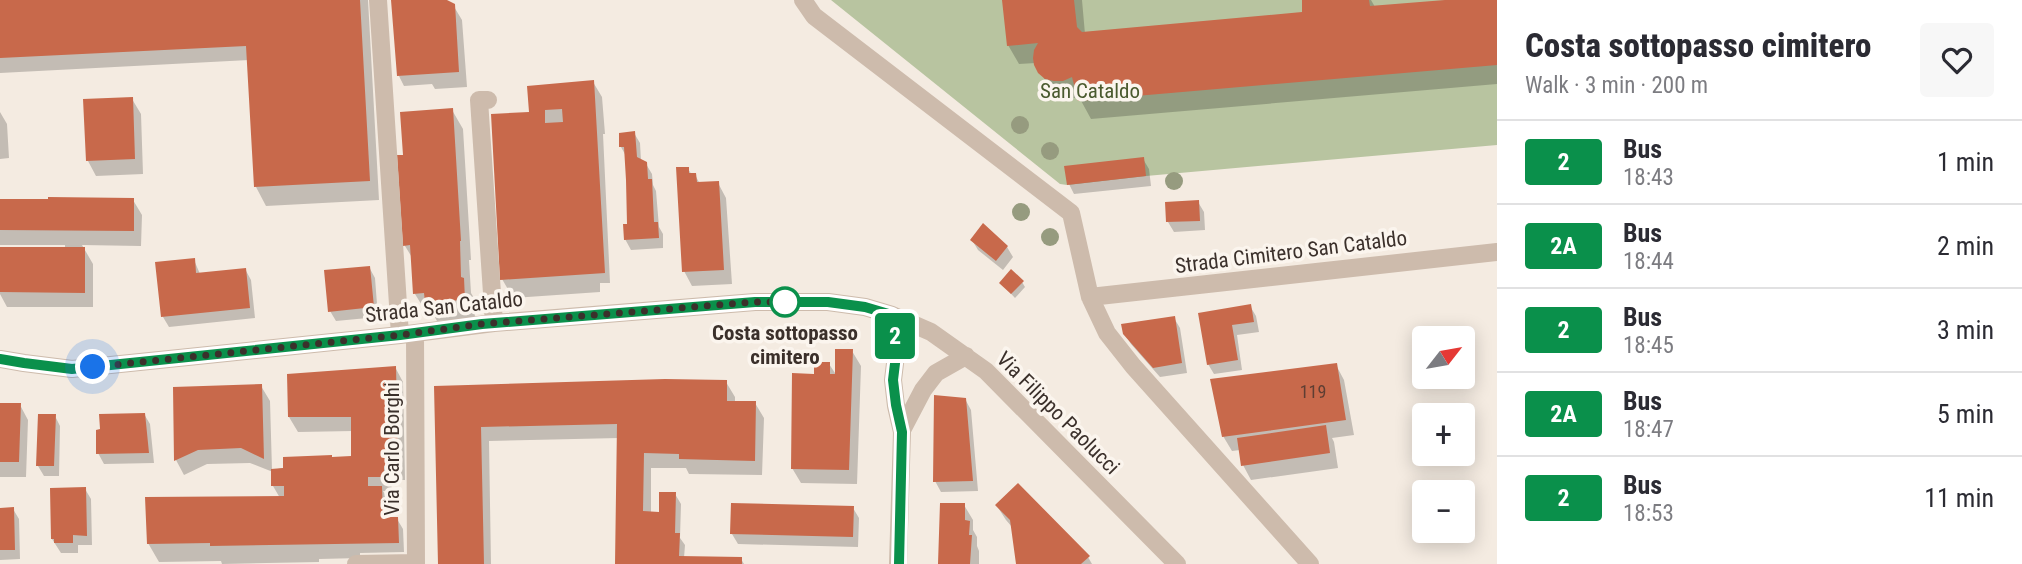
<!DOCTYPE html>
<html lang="en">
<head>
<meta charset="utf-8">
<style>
  body { margin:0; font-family:"Roboto Condensed",sans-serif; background:#f7f7f7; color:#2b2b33; height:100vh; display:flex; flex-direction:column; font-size:26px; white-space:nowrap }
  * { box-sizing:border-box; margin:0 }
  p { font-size:23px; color:#7c7c81 }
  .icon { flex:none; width:38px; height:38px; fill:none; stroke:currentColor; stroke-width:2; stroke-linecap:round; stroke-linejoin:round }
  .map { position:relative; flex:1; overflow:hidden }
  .details { display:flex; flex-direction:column; background:#fff; width:525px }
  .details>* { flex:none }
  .badge { padding:0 14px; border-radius:5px; font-size:24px; line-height:46px }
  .needle { width:46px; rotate:59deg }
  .tools { position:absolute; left:1412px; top:326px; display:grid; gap:14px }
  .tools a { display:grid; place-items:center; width:63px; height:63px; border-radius:7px; background:#fff; box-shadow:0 4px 18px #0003; font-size:35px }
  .you { position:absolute; width:35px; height:35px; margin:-18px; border:5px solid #fff; border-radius:50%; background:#1a73e8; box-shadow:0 0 0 10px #1a73e833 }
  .map>.badge { position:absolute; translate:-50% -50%; box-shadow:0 0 0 4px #fff }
  .round { display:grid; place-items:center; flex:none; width:74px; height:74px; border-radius:7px; background:#f7f7f7 }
  .overview { display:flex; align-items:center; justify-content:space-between; height:119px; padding:0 28px }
  h1 { font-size:33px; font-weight:800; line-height:52px }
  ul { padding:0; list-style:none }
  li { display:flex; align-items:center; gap:21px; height:84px; padding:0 28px; border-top:2px solid #e1e1e2 }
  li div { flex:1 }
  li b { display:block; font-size:26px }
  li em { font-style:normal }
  li .badge { min-width:77px; font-weight:700; text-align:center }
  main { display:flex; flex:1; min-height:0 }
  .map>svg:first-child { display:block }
</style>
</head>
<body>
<main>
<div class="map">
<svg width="1497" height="564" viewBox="0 0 1497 564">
  <rect width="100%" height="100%" fill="#f4ebe1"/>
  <path fill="#b8c4a0" d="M831,0H1497V145L1146,176L1067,185L1060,184Z"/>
  <path fill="#0003" d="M0,0H368L379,200L266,206L256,187L249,60L0,73Z
    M393,0H444L453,5L462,20L467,87L435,89L432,84L404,86L399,76Z
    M1004,0H1082L1085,34L1304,13L1303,0H1371L1375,7L1467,0H1497V84L1091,119L1079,97L1065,100L1057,97L1051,91L1036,63L1019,64L1008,45Z
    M593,82L602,97L605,134H603L610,283H600V292L513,298L502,279L530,114Z
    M132,99L141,114L143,174L96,176L88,161Z
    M452,110L463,129L471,260H469L471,293L474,298L475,318L437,321L432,312H426L415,294L413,259L405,246V156Z
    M0,112L7,124L9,158L0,159Z
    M634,133L640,143L641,161L646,164L652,174L653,185L656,191L659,227L663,234V248L631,250L625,239L629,225L626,156L621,147Z
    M1143,159L1149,169L1151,186L1074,194L1069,184Z
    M688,169L692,175H695L700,184L718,183L726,198L732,284L692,286L684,271Z
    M0,200H133L142,215L141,246L82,245L93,264V307H7L0,294V249H65V245H0Z
    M1198,202L1204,212L1205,230L1174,232L1168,222Z
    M972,240L1007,247L1013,257L1003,270L978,250Z
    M194,260L200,274L245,269L251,280L255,318L169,327L163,317L157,264Z
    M369,267L375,278L378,317L336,321L330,311Z
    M1022,282L1025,287L1015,298L1001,283Z
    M1250,306L1256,316L1259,332L1237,335L1242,370L1214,374L1208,364L1200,314Z
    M1174,318L1180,328L1187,373L1160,377L1131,344L1124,333Z
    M852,351L861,366L857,484L801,483L792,468L829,364L837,376Z
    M1336,365L1344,380L1354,435L1332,438L1334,442L1338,468L1251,480L1243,465L1240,450L1232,451L1223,436Z
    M395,367L403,382L405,480H391L392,491H383L387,498L388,519H397L403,529L404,552L360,553V558L319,559V562L222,564L221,561L159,562L148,543L280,498L273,486V472L250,463L207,464L184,475L176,460L174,388L261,386L270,401L272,470L332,459L353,464V431L298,432L289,417Z
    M726,382L735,397V403H755L764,418L762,475L689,474L686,468H651V513L660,514L675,494L681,504L680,538L685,545L684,558L741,559L744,564H617L619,438L489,441L491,564H440L435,388Z
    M965,399L971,410L978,491L941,492L935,481Z
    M0,404L20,405L28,420L26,477H0Z
    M144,414L150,424L154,463L104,464L98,453Z
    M55,416L60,426L59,476H44L38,466Z
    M85,489L91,499L92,545H78V553H61L52,539Z
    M964,505L973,520V530L977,537V546L979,551V564H940Z
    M997,506L1088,557L1092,564H1017L1012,527L1006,520Z
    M853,508L859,518L858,547L738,544L732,534Z
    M0,509H13L19,519L20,559L0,560Z"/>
  <path fill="#c8694b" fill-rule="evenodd" d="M0,0H360L370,181L254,187L246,46L0,58Z
    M391,0H447L455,4L459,72L397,76Z
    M1002,0H1074L1077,27L1082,32L1302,12V0H1369L1370,6L1445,0H1497V65L1078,101L1072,77L1063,81H1054L1045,79L1038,73L1034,65L1033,58L1034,50L1038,43L1007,46Z
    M594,80L605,273L500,280L491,114L529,112L527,86ZM562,109L563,122L545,123V110Z
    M133,97L135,159L86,161L83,99Z
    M453,108L461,241H460L461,277L464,278L465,300L425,302L424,293L413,294L410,245L403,246L397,155H403L400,112Z
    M635,131L637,157L647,162L648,179H652L654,222H658L659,238L624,240L623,224H627L626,180L624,147H619V133Z
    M1144,157L1146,176L1067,185L1064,166Z
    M676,167H689V173H696L697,182L719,181L724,270L682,272Z
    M48,197L134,198V231L0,230V199H48Z
    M1199,200L1200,221L1166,222L1165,202Z
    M983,223L1008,246L996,261L970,240Z
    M0,247H85V293L0,292Z
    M195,258L196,273L246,268L250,308L161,317L155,262Z
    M370,266L374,307L328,312L324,270Z
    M1011,269L1024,281L1011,294L999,283Z
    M1251,304L1254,322L1232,325L1238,360L1207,365L1198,313Z
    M1175,316L1182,363L1153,368L1123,334L1121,324Z
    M835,349H853L849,470L791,469L792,373L814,374V362H830V374H835Z
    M1337,363L1346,420L1222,437L1210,379Z
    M396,366L398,466H384V477H368V486H382L383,517H398L399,543L210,546V543L147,544L145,497L284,496V486H271V469L283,468V457L332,455V457L351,456V417H288L287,374Z
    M665,379L727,380V401H756L755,461L679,459V454L644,453L643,511L659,512V492H676L675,533H680L679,556L742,557V564H615L617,424L481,427L484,564H438L434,386Z
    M262,384L264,459L241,448L198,450L174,461L173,387Z
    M934,395L966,398L973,481L933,482Z
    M0,403H21L19,462H0Z
    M145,413L149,453L96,454V430L100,429L99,414Z
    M38,414H56L54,466H36Z
    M1326,425L1330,453L1241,466L1237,438Z
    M1018,483L1090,556L1081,564H1016L1010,520L995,505Z
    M86,487L87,536L73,535V543H54V539H51L50,488Z
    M731,503L854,506L853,537L730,534Z
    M940,503H965V520L970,521L969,535H972L970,564H938Z
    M14,507L15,550H0V508Z"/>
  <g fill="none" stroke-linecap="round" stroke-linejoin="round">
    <path stroke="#cdbbac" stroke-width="18" d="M378,0L400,335
      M803,0L814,16L1071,213L1090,297L1107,333L1133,366L1310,564
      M488,100H479L494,323
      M1090,297L1497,252
      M892,315L897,347L893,380L896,406L902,432L898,564
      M415,333L416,564
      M0,359L24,363L72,369L400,335L494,323L755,302H828L865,307L892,315L931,332L986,371L1177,564
      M902,430L923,390L936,373L966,356
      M356,564L416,563"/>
  </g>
  <g fill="#969b7f">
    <circle cx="1020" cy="125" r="9"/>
    <circle cx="1050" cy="151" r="9"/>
    <circle cx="1174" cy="181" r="9"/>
    <circle cx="1021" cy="212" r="9"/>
    <circle cx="1050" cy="237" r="9"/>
  </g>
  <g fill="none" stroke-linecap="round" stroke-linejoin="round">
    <g stroke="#fff" stroke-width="16">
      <path id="line" d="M0,359L24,363L72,369L400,335L482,324L755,302H828L865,307L892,315L897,347L893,380L896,405L902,432L899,564"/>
    </g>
    <use href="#line" stroke="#0a904b" stroke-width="10"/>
    <path stroke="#3b302b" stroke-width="7" stroke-dasharray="0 12.6" d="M93,367L400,335L482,324L755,302H793H785"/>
  </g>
  <circle fill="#fff" stroke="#0a904b" stroke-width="3.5" cx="785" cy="302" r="14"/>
  <g text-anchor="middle" stroke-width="7" stroke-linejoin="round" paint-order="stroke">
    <g font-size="18" fill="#5e3e33">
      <text x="1313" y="398">119</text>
    </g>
    <g font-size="21" fill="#4a5a2e" stroke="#fbf5ee">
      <text x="1090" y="98">San Cataldo</text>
    </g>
    <g font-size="21" fill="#3b302b" stroke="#fbf5ee">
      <text transform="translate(1291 252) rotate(-7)" y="7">Strada Cimitero San Cataldo</text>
      <text transform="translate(444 307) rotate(-6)" y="7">Strada San Cataldo</text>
      <text transform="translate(1058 413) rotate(45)" y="7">Via Filippo Paolucci</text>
      <text transform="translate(392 449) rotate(-90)" y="7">Via Carlo Borghi</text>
    </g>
    <g font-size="21" font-weight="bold" fill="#3b302b" stroke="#fbf5ee">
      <text x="785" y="340">Costa sottopasso<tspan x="785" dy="24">cimitero</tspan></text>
    </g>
  </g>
</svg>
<div class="tools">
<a><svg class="needle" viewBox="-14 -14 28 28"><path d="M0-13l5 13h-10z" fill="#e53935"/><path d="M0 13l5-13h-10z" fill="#7c7c81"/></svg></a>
<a>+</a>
<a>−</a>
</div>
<div class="you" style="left:93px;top:367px"></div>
<b class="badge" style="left:895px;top:336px;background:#0a904b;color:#fff">2</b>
</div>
<section class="details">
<div class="overview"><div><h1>Costa sottopasso cimitero</h1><p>Walk · 3 min · 200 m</p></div><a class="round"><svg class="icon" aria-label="heart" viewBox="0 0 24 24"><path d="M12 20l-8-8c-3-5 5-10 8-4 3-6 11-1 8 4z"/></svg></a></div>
<ul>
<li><span class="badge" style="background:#0a904b;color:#fff">2</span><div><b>Bus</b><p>18:43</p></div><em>1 min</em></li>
<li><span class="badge" style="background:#0a904b;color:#fff">2A</span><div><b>Bus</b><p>18:44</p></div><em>2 min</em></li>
<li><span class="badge" style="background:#0a904b;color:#fff">2</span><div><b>Bus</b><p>18:45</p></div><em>3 min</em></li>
<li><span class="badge" style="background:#0a904b;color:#fff">2A</span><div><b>Bus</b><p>18:47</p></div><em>5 min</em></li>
<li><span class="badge" style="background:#0a904b;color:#fff">2</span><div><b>Bus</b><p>18:53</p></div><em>11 min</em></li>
</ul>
</section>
</main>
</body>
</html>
